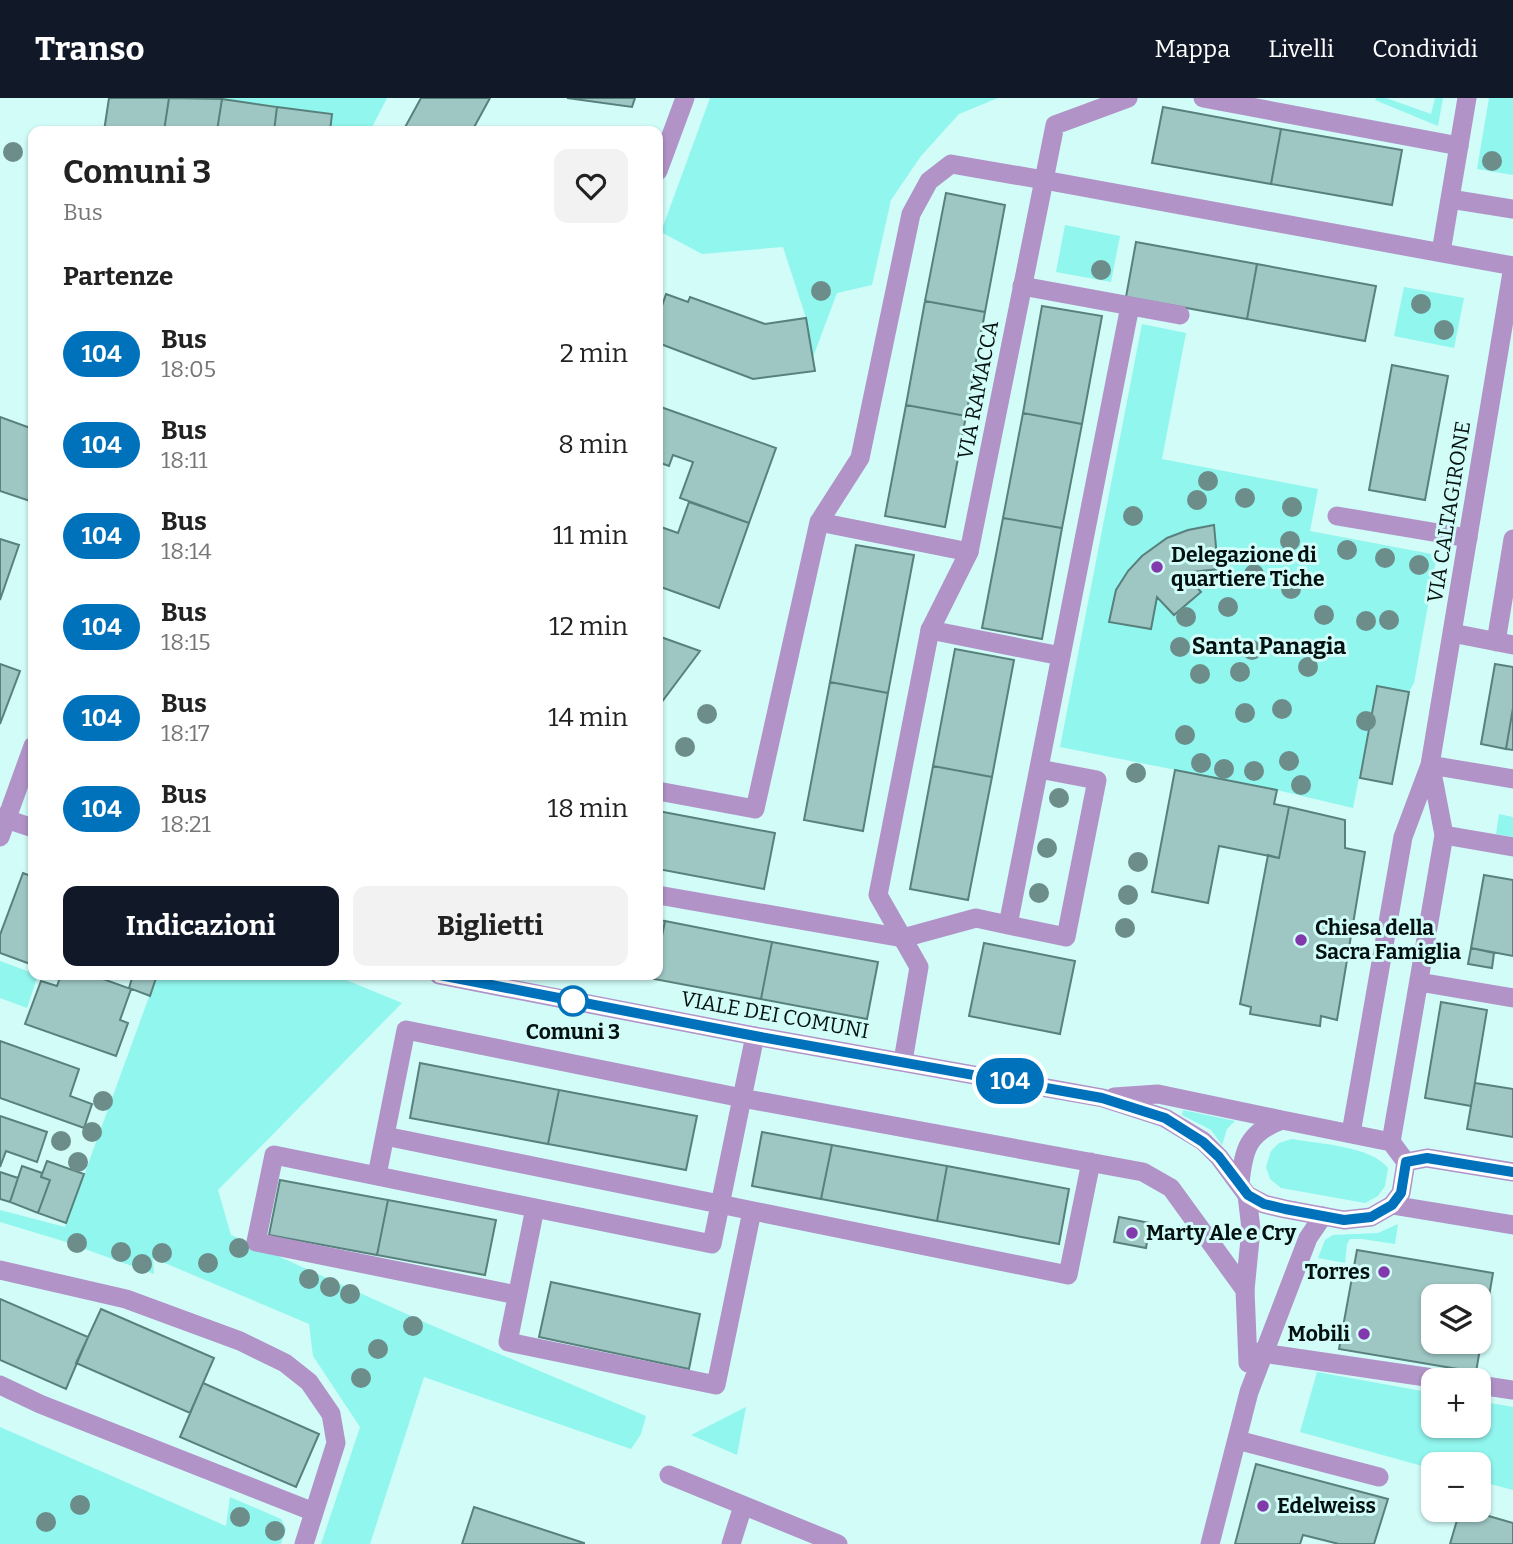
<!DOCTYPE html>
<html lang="it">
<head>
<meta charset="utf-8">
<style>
  body { margin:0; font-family:Bitter,serif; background:#f2f2f2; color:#222; height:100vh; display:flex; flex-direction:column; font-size:26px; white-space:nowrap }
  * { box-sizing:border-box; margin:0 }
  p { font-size:23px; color:#767676 }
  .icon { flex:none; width:38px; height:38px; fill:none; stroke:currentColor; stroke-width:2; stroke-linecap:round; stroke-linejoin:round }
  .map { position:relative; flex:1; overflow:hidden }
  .drawer { position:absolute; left:28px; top:28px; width:635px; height:854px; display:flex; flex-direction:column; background:#fff; border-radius:14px; box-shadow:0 2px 5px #0004 }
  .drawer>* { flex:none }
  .badge { padding:0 14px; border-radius:23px; font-size:24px; line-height:46px }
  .buttons { position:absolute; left:1421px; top:1186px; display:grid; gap:14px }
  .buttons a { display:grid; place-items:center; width:70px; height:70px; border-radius:14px; background:#fff; box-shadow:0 2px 5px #0004; font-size:35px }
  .map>.badge { position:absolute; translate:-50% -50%; box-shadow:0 0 0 4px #fff }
  h2 { padding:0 35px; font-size:26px; line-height:63px }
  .round { display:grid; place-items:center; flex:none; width:74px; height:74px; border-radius:14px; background:#f2f2f2 }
  .headline { display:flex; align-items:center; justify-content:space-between; height:119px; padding:0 35px }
  h1 { font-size:33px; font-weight:700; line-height:52px }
  .primary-button { display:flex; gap:14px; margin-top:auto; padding:14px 35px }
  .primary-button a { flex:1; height:80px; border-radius:14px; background:#111827; color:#fff; font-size:28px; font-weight:700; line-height:80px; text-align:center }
  .primary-button a+a { background:#f2f2f2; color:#222 }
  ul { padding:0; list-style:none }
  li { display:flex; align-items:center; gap:21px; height:91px; padding:0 35px }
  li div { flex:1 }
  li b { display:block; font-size:26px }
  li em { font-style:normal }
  li .badge { min-width:77px; font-weight:700; text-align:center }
  header { display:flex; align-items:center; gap:42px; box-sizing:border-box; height:98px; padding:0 35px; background:#111827; color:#fff }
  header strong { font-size:33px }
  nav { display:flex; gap:38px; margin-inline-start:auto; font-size:24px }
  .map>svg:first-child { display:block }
</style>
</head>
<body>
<header>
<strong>Transo</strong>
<nav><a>Mappa</a><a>Livelli</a><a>Condividi</a></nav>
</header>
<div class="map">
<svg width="1513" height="1446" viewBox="0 0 1513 1446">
  <rect width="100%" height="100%" fill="#d1fcf8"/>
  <path fill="#91f6ee" d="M216,0H387L370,33H330L332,16Z
    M710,0H998L959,16L921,58L891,102L872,187L837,195L813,259L806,220L783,149L702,156L661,134Z
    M1376,0H1386L1431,16L1435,0H1443L1438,28L1375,2Z
    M1489,0H1513V77L1477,71Z
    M1065,127L1120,138L1111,184L1056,174Z
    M1404,189L1464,200L1454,250L1394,238Z
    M1142,226L1186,235L1162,361L1318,391L1310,433L1437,457L1414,585L1409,594L1377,588L1353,710L1277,692L1060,649Z
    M1499,716L1513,719V739L1496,736Z
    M0,863L38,877L27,910L0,900Z
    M157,877H334L402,905L218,1092L231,1137L431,1227L646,1318L641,1336L631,1351L424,1279L370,1446H321L360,1329L313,1258L309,1226L153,1160L154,1176L63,1143L0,1124V1112L65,1129Z
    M1183,1012L1235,1023L1227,1031L1222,1047L1211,1032L1182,1017Z
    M1292,1041C1319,1046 1371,1048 1388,1070L1385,1088L1378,1098L1365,1105L1281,1090L1270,1081L1266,1069L1271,1053L1279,1045Z
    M1398,1126L1395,1146L1362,1141H1350L1347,1146L1345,1165L1318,1160L1325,1142L1333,1137L1378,1135Z
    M1317,1274L1433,1295V1328H1479V1303L1513,1309V1392L1479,1383V1367H1433V1371L1300,1334Z
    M746,1309L737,1357L691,1337Z
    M0,1329L226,1428L230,1399L281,1421L286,1431L281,1446H0Z"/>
  <path fill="#9ec7c4" stroke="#58807c" stroke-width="2" fill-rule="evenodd" d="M109,0H169L164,33H104Z
    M169,0L222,1L217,33H164Z
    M421,0H490L472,33H403Z
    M567,0H635L632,9Z
    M222,1L277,9L274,33H217Z
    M277,9L332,16L330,33H274Z
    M1163,9L1281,31L1271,86L1152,65Z
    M1281,31L1402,52L1392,107L1271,86Z
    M946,95L1005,107L985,214L925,203Z
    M1136,144L1257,166L1247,221L1126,199Z
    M1257,166L1376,188L1365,243L1247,221Z
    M666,196L688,204L690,199L765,226L806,220L815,273L753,281L658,245V220Z
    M925,203L985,214L966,318L906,307Z
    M1042,208L1102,218L1082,326L1023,315Z
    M1392,267L1448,278L1425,402L1369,392Z
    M906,307L966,318L945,429L885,418Z
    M658,308L776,350L749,425L680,400L693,364L673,357L669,368L658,364Z
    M1023,315L1082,326L1062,430L1003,420Z
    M0,319L33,331V395L30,403L0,393Z
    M689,404L749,425L719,510L658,488V428L678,435Z
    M1003,420L1062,430L1042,541L982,530Z
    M1214,427L1218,471L1184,475L1201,494L1174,517L1157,499L1151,531L1109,524L1116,492L1128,473L1142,458L1167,440L1188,432Z
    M0,441L19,447L0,502Z
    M856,447L914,457L888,595L830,584Z
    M658,538L700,553L658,609Z
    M955,551L1014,562L992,679L933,668Z
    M0,566L20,573L0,626Z
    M1495,566L1513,569V610L1506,651L1481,646Z
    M830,584L888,595L863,733L804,722Z
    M1377,588L1409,594L1392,686L1360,680Z
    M1513,610V652L1506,651Z
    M933,668L992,679L968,802L910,791Z
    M1175,672L1277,692L1274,706L1289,709L1279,760L1219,748L1208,805L1152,794Z
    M1289,709L1345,722V750L1365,754L1337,922L1321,918L1320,928L1250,916L1251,909L1240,906L1268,757L1279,760Z
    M658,713L775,735L764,791L658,771Z
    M23,775L33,779V867L0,855V837Z
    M1484,777L1513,782V858L1471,850Z
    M658,822L665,823L658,858Z
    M665,823L772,844L761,901L654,881V877H658V858Z
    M772,844L878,864L867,921L761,901Z
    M984,845L1075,863L1060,936L969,918Z
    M1471,850L1494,855L1492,870L1468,866Z
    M61,877H92L131,891L120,922L128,925L116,958L25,926L41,883L57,888Z
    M133,877H157L150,898L129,890Z
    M1441,904L1487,912L1471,1008L1425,1000Z
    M0,943L79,971L70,998L92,1006L84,1030L0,1000Z
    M420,965L559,992L548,1046L410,1020Z
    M1475,985L1513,991V1039L1467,1031Z
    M559,992L697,1018L686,1072L548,1046Z
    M0,1018L47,1034L37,1064L6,1053L0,1069Z
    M762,1034L832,1047L821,1101L752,1088Z
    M832,1047L947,1068L937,1123L821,1101Z
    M47,1063L84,1076L66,1125L38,1115L50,1082L41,1079Z
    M22,1068L42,1075L41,1079L50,1082L38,1115L10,1104Z
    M947,1068L1069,1091L1059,1146L937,1123Z
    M0,1074L18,1080L10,1104L0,1101Z
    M280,1082L388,1102L377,1157L269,1137Z
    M388,1102L496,1122L485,1177L377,1157Z
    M1119,1119L1150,1125L1146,1150L1114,1144Z
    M1357,1152L1493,1175L1476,1274L1339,1251ZM1433,1199H1479V1244H1433Z
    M551,1184L700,1216L689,1271L539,1239Z
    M0,1201L88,1239L66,1291L0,1262Z
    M101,1211L214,1260L190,1315L76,1265Z
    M203,1285L319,1336L296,1389L180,1339Z
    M1256,1366L1388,1401L1374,1446H1339L1303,1437L1300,1446H1235Z
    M474,1409L584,1445V1446H462Z
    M1460,1412H1468L1513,1425V1446H1450Z"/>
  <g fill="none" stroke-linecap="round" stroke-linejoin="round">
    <path stroke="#b193c7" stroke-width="19" d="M1203,0L1459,48
      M1022,188L1180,217
      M1337,418L1468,440
      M819,424L969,454
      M930,532L1061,558
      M658,693L755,711L819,424L860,360L911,116L929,83L951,66L1044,82L1055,27L1128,0
      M1444,737L1513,749
      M658,797L903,840L976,820L1008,827L1130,208
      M1008,827L1066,839L1097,682L1039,671
      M755,938L742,1000L1143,1074L1171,1090L1245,1192
      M385,1038L1068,1177L1091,1064
      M377,1077L406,932L742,1000L712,1146L274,1057L256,1144L517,1197
      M1392,1107L1513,1127
      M535,1110L508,1244L716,1287L752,1113
      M0,1172L126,1201L240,1243L285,1265L309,1284L331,1316L336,1345L304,1446
      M0,1287L40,1306L314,1414
      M731,1446L743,1408"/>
    <path stroke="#b193c7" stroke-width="19" d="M658,73L685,0
      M1450,101L1513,111
      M1441,154L1467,0
      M1452,535L1513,547
      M1496,544L1513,441
      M1430,667L1513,681
      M0,739L33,648
      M1419,884L1513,900
      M903,963L919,869L878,797L930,532L969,454L1044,82L1513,168
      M1351,1035L1403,739L1430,667L1513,168
      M1391,1044L1444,737L1431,669
      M1247,1097L1251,1131L1245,1192L1248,1265
      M1248,1253L1453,1283
      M1479,1287L1513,1292
      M1237,1342L1379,1379
      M669,1377L838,1446
      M1210,1446L1249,1294L1308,1140L1323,1118"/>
    <path stroke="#b193c7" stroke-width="19" d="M0,719L33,730
      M439,877L755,938L1103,1000L1165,1020L1203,1043L1219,1059L1247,1097L1264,1106L1285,1111L1344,1122L1371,1119L1392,1107L1401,1095L1406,1064L1391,1044L1282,1022C1248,1034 1243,1052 1240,1086
      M1114,999L1158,996L1282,1022
      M1406,1064L1427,1060L1513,1074"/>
  </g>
  <g fill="#6d8d8b">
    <circle cx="13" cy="54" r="10"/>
    <circle cx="1492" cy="63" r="10"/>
    <circle cx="1101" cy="172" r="10"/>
    <circle cx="821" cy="193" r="10"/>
    <circle cx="1421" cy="206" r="10"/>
    <circle cx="1444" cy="232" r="10"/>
    <circle cx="1208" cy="383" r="10"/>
    <circle cx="1245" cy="400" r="10"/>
    <circle cx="1197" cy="402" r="10"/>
    <circle cx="1292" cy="409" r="10"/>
    <circle cx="1133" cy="418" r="10"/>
    <circle cx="1290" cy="443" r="10"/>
    <circle cx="1347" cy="452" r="10"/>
    <circle cx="1385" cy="460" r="10"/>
    <circle cx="1419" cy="467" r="10"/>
    <circle cx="1254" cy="476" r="10"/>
    <circle cx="1291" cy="491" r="10"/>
    <circle cx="1228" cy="509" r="10"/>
    <circle cx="1324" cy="517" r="10"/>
    <circle cx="1186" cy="519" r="10"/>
    <circle cx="1389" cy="522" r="10"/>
    <circle cx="1366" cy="523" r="10"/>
    <circle cx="1180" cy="549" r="10"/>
    <circle cx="1252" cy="552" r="10"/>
    <circle cx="1308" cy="569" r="10"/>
    <circle cx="1240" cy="574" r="10"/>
    <circle cx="1200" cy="576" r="10"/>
    <circle cx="1282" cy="611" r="10"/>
    <circle cx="1245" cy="615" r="10"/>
    <circle cx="707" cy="616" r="10"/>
    <circle cx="1366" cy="623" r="10"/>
    <circle cx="1185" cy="637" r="10"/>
    <circle cx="685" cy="649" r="10"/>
    <circle cx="1289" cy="663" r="10"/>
    <circle cx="1201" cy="665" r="10"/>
    <circle cx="1224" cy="671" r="10"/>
    <circle cx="1254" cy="673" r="10"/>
    <circle cx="1136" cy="675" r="10"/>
    <circle cx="1301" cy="687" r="10"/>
    <circle cx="1059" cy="700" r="10"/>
    <circle cx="1047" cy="750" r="10"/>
    <circle cx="1138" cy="764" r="10"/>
    <circle cx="1039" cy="795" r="10"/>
    <circle cx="1128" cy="797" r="10"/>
    <circle cx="1125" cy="830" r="10"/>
    <circle cx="103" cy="1003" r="10"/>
    <circle cx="92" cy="1034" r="10"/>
    <circle cx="61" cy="1043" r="10"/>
    <circle cx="78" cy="1064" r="10"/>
    <circle cx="77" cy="1145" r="10"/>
    <circle cx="239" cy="1150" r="10"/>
    <circle cx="121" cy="1154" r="10"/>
    <circle cx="162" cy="1155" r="10"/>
    <circle cx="208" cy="1165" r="10"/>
    <circle cx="142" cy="1166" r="10"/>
    <circle cx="309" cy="1181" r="10"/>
    <circle cx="330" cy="1189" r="10"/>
    <circle cx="350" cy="1196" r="10"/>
    <circle cx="413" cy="1228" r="10"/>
    <circle cx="378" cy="1251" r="10"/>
    <circle cx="361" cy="1280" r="10"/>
    <circle cx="80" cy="1407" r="10"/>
    <circle cx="240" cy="1419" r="10"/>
    <circle cx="46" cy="1424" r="10"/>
    <circle cx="275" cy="1433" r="10"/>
  </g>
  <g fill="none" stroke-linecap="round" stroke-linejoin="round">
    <g stroke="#fff" stroke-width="16">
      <path id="line" d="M440,877L755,938L1102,1000L1165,1020L1203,1044L1219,1059L1248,1097L1264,1106L1285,1111L1344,1122L1371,1119L1392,1107L1401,1095L1406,1064L1427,1060L1513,1074"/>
    </g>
    <use href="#line" stroke="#0072bc" stroke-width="10"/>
  </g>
  <g fill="#8139ac" stroke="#d1fcf8" stroke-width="2.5">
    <circle cx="1157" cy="469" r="7"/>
    <circle cx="1301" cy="842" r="7"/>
    <circle cx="1132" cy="1135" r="7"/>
    <circle cx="1384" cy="1174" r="7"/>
    <circle cx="1364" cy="1236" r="7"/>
    <circle cx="1263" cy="1408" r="7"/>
  </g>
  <circle fill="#fff" stroke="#0072bc" stroke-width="3.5" cx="573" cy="903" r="14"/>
  <g text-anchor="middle" stroke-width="6" stroke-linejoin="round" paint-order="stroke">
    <g font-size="21" fill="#031110" stroke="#d1fcf8">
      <text transform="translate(978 292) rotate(-79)" y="7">VIA RAMACCA</text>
      <text transform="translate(1449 414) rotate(-81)" y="7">VIA CALTAGIRONE</text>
      <text transform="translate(775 917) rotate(10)" y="7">VIALE DEI COMUNI</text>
    </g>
    <g font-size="21" font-weight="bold" fill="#031110" stroke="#d1fcf8" text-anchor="start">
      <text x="1171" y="464">Delegazione di<tspan x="1171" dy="24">quartiere Tiche</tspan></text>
      <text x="1315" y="837">Chiesa della<tspan x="1315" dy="24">Sacra Famiglia</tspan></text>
      <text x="1146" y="1142">Marty Ale e Cry</text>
      <text x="1370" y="1181" text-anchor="end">Torres</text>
      <text x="1350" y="1243" text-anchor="end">Mobili</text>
      <text x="1277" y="1415">Edelweiss</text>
    </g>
    <g font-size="21" font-weight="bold" fill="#031110" stroke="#d1fcf8">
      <text x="573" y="941">Comuni 3</text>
    </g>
    <g font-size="23" font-weight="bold" fill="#031110" stroke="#d1fcf8">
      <text x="1269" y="556">Santa Panagia</text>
    </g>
  </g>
</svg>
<div class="buttons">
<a><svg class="icon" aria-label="layers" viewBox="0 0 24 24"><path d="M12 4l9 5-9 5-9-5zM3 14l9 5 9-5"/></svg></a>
<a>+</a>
<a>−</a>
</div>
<b class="badge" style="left:1010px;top:983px;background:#0072bc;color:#fff">104</b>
<section class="drawer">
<div class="headline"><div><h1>Comuni 3</h1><p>Bus</p></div><a class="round"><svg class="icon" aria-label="heart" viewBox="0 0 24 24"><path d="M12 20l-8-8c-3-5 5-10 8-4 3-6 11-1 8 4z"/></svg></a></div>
<h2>Partenze</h2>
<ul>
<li><span class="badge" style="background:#0072bc;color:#fff">104</span><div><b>Bus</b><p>18:05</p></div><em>2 min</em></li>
<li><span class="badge" style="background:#0072bc;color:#fff">104</span><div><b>Bus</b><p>18:11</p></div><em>8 min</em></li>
<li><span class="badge" style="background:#0072bc;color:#fff">104</span><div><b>Bus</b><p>18:14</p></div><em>11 min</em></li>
<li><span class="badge" style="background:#0072bc;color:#fff">104</span><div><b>Bus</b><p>18:15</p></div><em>12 min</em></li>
<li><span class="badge" style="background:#0072bc;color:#fff">104</span><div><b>Bus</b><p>18:17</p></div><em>14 min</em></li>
<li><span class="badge" style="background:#0072bc;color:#fff">104</span><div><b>Bus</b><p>18:21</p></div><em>18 min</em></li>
</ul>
<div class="primary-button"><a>Indicazioni</a><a>Biglietti</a></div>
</section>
</div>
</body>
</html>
